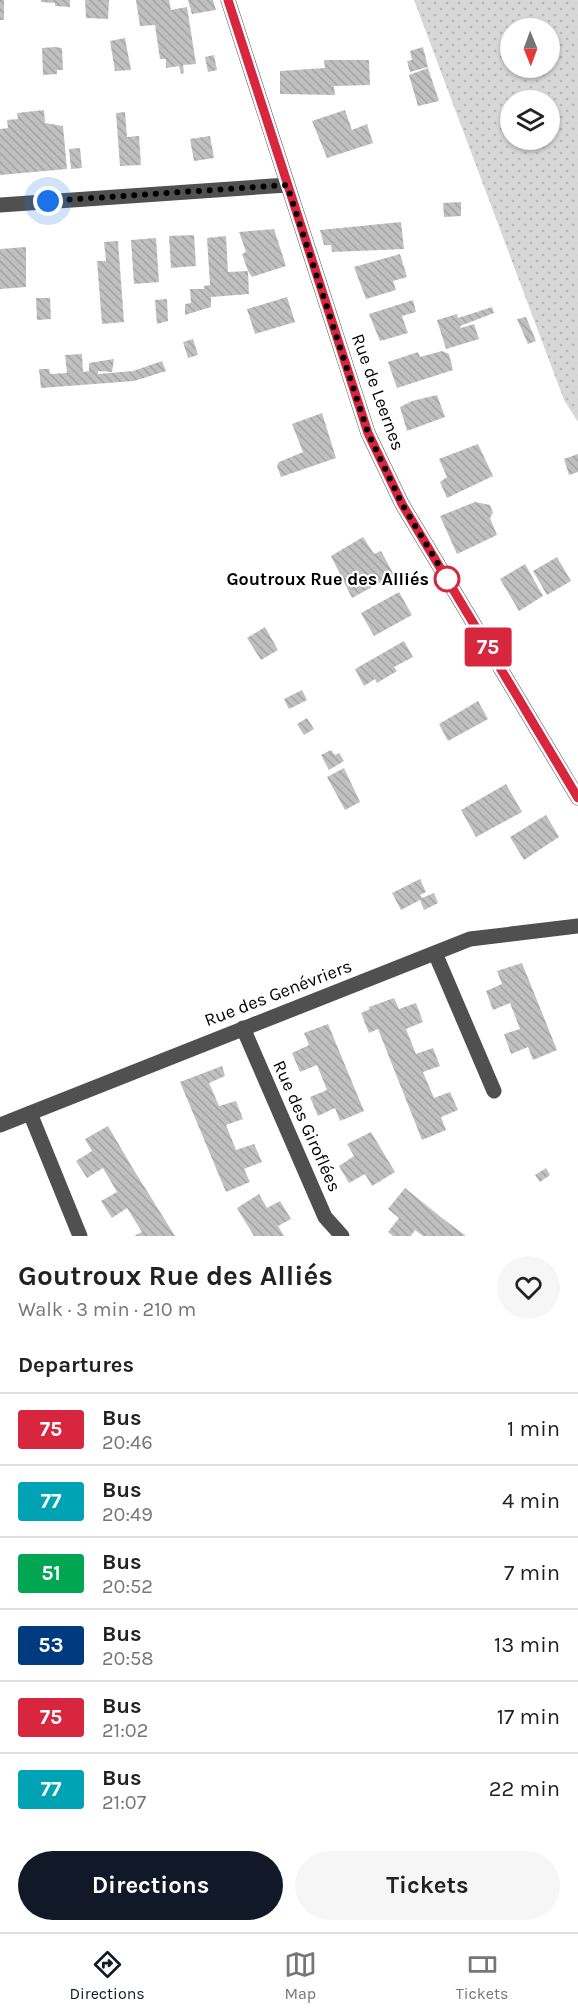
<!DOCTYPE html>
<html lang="en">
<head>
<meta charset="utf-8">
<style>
  body { margin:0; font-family:Karla,sans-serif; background:#f6f6f6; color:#222; height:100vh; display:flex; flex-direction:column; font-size:22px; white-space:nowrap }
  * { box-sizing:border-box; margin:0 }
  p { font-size:20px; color:#767676 }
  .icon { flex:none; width:33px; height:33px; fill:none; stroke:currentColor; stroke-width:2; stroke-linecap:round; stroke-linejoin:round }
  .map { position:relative; height:1236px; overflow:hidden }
  .sheet { display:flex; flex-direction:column; background:#fff; flex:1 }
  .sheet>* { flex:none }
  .badge { padding:0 12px; border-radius:4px; font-size:21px; line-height:39px }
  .needle { width:39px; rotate:179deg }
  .controls { position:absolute; left:500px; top:18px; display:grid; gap:12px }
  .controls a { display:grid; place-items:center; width:60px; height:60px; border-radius:50%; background:#fff; box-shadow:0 2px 4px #0004; font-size:30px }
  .you { position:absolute; width:30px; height:30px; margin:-15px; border:4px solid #fff; border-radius:50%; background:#1a73e8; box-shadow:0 0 0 9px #1a73e833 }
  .map>.badge { position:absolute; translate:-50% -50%; box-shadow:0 0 0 3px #fff }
  h2 { padding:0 18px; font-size:22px; line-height:54px }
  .round { display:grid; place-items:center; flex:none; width:63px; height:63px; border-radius:32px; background:#f6f6f6 }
  .headline { display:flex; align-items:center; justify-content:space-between; height:102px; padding:0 18px }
  h1 { font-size:28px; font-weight:700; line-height:45px }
  .button { display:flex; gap:12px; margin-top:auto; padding:12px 18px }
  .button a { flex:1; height:69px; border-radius:36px; background:#111827; color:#fff; font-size:24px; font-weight:700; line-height:69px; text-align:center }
  .button a+a { background:#f6f6f6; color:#222 }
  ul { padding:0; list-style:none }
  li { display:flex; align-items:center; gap:18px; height:72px; padding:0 18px; border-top:2px solid #e0e0e0 }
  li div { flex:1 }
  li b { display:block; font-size:22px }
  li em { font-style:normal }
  li .badge { min-width:66px; font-weight:700; text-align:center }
  .tab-bar { display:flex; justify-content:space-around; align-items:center; height:84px; border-top:2px solid #e0e0e0; background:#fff; font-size:16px; color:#767676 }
  .tab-bar a { display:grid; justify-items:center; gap:3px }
  .tab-bar .current { color:#111827 }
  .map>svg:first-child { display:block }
</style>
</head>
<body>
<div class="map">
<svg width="578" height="1236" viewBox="0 0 578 1236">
  <defs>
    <pattern id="grass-dots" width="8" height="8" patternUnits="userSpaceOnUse" patternTransform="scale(1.5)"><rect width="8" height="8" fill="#d7d7d7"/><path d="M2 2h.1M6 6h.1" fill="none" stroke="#b7b7b7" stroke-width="1.8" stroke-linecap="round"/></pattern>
    <pattern id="building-back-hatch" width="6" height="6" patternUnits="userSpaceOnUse" patternTransform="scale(1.5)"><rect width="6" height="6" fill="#c0c0c0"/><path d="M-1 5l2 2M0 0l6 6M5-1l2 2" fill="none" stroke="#a3a3a3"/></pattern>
  </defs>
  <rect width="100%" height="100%" fill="#fff"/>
  <path fill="url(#grass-dots)" fill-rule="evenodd" d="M414,0H578V422L564,400ZM510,28H549V68H510ZM510,100H549V140H510Z"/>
  <path fill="url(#building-back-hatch)" d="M0,0H4V20H0Z
    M41,0H70V7L55,6V3L41,2Z
    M85,0H109L108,19L86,18Z
    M136,0H169L171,10L187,7L196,64L183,65L184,73L181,74L179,66L166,68V59H160L155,25L140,26Z
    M188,0H213L216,10L192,14Z
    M125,38L131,70L115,71L110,41Z
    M55,47L62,48L63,70H57V74L43,75L42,48Z
    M423,47L428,67L410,72L407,61L412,60L410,51Z
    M214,55L217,70L208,72L205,57Z
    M324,60H369L370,85L334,86L335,95L280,94V71L325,68Z
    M428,68L439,101L418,106L409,75Z
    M44,110L45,123L63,126L67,169L0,175V129L8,128L7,120L18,119L17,113Z
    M345,110L352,130L367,124L373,143L327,158L312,121Z
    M125,112L127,137L139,136L141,165L120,166L116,113Z
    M210,136L214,158L194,161L190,139Z
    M80,148L82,168L71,169L69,149Z
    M461,202V216L444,217L443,203Z
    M401,222L404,249L332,252L331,245H324L320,230Z
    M274,229L286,266L252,277L248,271L249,294L211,297V307L185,315V304L191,303L190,289H204V286L210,285L207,238L226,236L228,272L248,271L242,254L246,252L239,232Z
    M194,235L196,266L171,268L169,236Z
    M156,238L159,282L134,284L131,240Z
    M118,241L124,322L102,324L97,261H106L104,242Z
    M26,247V287L0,289V249Z
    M400,254L407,277L393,281L396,290L366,299L354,267Z
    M287,297L295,322L255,334L247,309Z
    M36,298H50L51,319L37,320Z
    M167,299L168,321L157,324L155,300Z
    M413,300L416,312L402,316L408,333L380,341L369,314Z
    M492,307L494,313L460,326L461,328L474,324L479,339L446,349L437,320L457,314L458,318Z
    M526,317L536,341L528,344L517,319Z
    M193,339L198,355L188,358L183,342Z
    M442,351L449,354L453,370L397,388L388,362L418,352L420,357Z
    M82,354L83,372L89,371V363L114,359L112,372L98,371V374L133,371L162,361L166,371L134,381L41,388L39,369H49L50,374L67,373L65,355Z
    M437,395L445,417L407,431L400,407L412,401Z
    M322,413L336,458L281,477L277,466L279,462L303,452L292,424Z
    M478,444L493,476L447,498L440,482L447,477L439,459Z
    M578,454V472L569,475L564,459Z
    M475,502L490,505L493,513L490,518L497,535L457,554L440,516Z
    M363,537L374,554L381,551L394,575L352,598L331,556Z
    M557,557L571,581L547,595L533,571Z
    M525,564L543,596L519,611L500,579Z
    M399,592L412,615L374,636L361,613Z
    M265,627L278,650L261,660L247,638Z
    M404,641L413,657L394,667L397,671L377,683L375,679L364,686L355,669Z
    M302,690L307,700L289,709L284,699Z
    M478,701L488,719L448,741L439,724Z
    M307,718L314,729L304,735L297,724Z
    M331,750L335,755L339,753L344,761L329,770L321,755Z
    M344,768L360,802L345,810L327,777Z
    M506,784L522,812L476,837L461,810Z
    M546,815L559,837L524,860L510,837Z
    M420,879L426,892L420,895L422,898L434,893L438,903L424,910L420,900L401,910L392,893Z
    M522,963L557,1050L533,1060L528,1047L511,1054L504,1034L520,1029L510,1003L493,1010L486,991L502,984L497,971Z
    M394,998L399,1009L416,1003L423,1022L406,1029L416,1054L433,1048L440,1066L423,1072L434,1098L450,1092L458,1110L441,1117L446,1130L422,1140L378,1029L369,1033L361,1013L370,1009L369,1007Z
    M328,1024L364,1111L340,1121L335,1108L318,1116L310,1097L327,1090L317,1065L300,1072L292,1053L309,1045L304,1033Z
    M222,1066L225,1076L209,1083L219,1106L236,1101L243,1119L226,1125L236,1150L254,1144L262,1162L244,1169L250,1182L226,1192L180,1082Z
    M108,1126L132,1167L175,1236H134L142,1232L127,1208L112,1218L101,1201L117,1192L103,1168L87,1178L76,1161L92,1151L85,1139Z
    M371,1132L395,1172L372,1186L365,1174L349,1183L339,1166L354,1156L347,1144Z
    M546,1168L550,1175L540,1182L535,1175Z
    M405,1188L442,1218L466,1236H423L415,1230L411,1236H393L388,1232L399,1218L388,1209Z
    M259,1194L267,1208L280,1201L291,1219L278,1226L284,1236H254L237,1208Z"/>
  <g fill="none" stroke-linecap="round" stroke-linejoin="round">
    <path stroke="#505050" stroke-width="15" d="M228,0L368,433L402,504L578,798
      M0,205L287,185
      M435,953L494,1091
      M243,1028L325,1217L342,1236
      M30,1113L80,1236
      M0,1125L470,939L578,926"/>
  </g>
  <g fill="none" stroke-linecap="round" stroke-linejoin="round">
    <g stroke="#fff" stroke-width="14">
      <path id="line" d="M228,0L368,433L402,504L578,798"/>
    </g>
    <use href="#line" stroke="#d7263d" stroke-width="9"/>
    <path stroke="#000" stroke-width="6" stroke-dasharray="0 10.8" d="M48,201L287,185L368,433L402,504L449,582L447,579"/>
  </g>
  <circle fill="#fff" stroke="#d7263d" stroke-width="3" cx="447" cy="579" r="12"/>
  <g text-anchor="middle" stroke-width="4.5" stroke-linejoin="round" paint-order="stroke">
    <g font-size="18" fill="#000" stroke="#fff">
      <text transform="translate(378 392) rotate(70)" y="6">Rue de Leernes</text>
      <text transform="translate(278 993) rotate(-21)" y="6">Rue des Genévriers</text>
      <text transform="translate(307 1126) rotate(66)" y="6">Rue des Giroflées</text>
    </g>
    <g font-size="18" font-weight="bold" fill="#000" stroke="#fff" text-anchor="end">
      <text x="429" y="585">Goutroux Rue des Alliés</text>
    </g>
  </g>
</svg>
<div class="controls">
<a><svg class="needle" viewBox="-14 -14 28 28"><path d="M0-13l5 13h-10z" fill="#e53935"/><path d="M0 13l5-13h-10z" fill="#767676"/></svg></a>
<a><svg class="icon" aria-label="layers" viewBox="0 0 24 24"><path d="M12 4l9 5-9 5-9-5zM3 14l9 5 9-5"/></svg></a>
</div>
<div class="you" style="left:48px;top:201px"></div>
<b class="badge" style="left:488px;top:647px;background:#d7263d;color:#fff">75</b>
</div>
<section class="sheet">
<div class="headline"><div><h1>Goutroux Rue des Alliés</h1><p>Walk · 3 min · 210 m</p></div><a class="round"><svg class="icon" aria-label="heart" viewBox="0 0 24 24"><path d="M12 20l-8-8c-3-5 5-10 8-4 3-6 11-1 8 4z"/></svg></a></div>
<h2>Departures</h2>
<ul>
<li><span class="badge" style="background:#d7263d;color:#fff">75</span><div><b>Bus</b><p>20:46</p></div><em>1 min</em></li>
<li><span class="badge" style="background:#00a3b4;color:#fff">77</span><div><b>Bus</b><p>20:49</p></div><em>4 min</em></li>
<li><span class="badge" style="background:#00a651;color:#fff">51</span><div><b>Bus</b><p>20:52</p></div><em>7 min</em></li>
<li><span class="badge" style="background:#003b80;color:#fff">53</span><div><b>Bus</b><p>20:58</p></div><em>13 min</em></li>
<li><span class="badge" style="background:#d7263d;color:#fff">75</span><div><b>Bus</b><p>21:02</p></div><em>17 min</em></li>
<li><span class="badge" style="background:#00a3b4;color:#fff">77</span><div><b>Bus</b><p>21:07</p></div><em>22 min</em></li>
</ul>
<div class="button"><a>Directions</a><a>Tickets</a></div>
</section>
<nav class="tab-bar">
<a class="current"><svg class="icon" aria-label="directions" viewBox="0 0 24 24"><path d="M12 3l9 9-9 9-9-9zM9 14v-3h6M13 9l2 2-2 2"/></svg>Directions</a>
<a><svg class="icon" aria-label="map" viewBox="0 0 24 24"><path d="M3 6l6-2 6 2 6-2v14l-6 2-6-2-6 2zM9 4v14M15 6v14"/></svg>Map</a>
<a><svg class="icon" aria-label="tickets" viewBox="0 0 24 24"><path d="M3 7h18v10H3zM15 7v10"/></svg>Tickets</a>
</nav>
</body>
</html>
